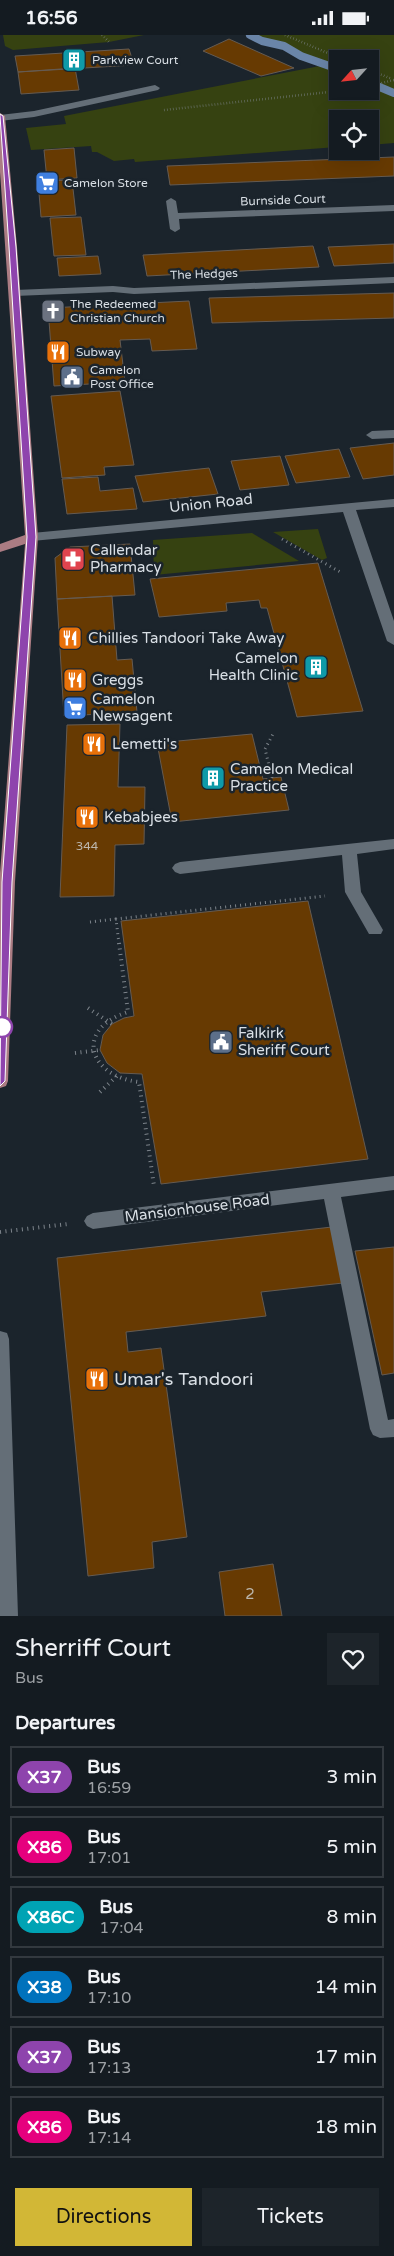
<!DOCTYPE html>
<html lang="en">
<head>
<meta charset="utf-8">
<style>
  body { margin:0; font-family:"Varela Round",sans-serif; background:#1d242a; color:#f1f3f6; height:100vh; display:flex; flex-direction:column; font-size:19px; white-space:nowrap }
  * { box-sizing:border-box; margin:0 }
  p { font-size:16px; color:#9da1a5 }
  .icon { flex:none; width:28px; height:28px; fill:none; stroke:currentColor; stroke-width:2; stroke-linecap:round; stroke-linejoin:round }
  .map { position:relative; height:1581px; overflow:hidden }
  .panel { display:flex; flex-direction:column; background:#141b21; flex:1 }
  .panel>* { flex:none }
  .badge { padding:0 10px; border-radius:16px; font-size:18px; line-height:32px }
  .needle { width:32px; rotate:243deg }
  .buttons { position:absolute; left:329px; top:15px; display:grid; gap:10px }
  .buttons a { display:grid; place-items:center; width:50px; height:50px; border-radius:0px; background:#141b21; box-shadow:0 5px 20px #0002,0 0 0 1px #33393f; font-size:25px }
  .map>.badge { position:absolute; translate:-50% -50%; box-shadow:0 0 0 2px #fff }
  h2 { padding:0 15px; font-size:19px; line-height:45px }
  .round { display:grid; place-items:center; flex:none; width:52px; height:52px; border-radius:0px; background:#1d242a }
  .summary { display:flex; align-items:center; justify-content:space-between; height:85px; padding:0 15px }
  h1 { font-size:24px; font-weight:600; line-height:38px }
  .primary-button { display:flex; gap:10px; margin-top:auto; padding:10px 15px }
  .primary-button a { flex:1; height:58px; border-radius:0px; background:#d2b736; color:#111; font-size:20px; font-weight:600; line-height:58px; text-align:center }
  .primary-button a+a { background:#1d242a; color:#f1f3f6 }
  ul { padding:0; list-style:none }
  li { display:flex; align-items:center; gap:15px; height:62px; margin:0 10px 8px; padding:0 5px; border:2px solid #33393f; border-radius:0px }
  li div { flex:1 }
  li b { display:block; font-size:19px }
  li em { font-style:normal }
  li .badge { min-width:55px; font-weight:700; text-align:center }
  .status { display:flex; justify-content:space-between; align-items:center; height:35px; padding:0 25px; background:#141b21; direction:ltr }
  .status svg { height:14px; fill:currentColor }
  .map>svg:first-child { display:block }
</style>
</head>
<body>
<div class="status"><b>16:56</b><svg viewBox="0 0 49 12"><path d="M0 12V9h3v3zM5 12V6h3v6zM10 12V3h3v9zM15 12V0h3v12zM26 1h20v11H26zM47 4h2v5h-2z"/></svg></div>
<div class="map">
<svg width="394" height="1581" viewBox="0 0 394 1581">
  <rect width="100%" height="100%" fill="#1b242c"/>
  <path fill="#364211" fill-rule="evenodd" d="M3,0H144L109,7L13,15L5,11Z
    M250,0H394V108L370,110V84H338L337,112L135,127L134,124L114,126L97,117H92L91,111L31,115L26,93L66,89L64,81L325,30L301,21L284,11L262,6ZM338,24H370V56H338Z
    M318,494L327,523L322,525L273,497Z
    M252,498L299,526L154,540L153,505Z"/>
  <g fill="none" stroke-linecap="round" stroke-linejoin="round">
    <path stroke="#6a85a8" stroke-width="8" d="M250,0L262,6L284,11L301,21L338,34
      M370,48L394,58"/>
  </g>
  <path fill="#673a02" stroke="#655b52" d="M229,4L294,33L261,41L203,16Z
    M129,14L134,30L18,37L15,21Z
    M75,33L79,55L21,59L18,37Z
    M74,113L77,143L47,145L44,115Z
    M394,122V141L170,150L167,131Z
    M72,145L76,180L41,182L38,146Z
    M81,182L86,220L54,221L50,183Z
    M394,209V228L334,231L328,212Z
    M313,211L319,232L147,241L143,220Z
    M98,221L101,239L59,241L57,223Z
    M394,258V283L212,288L209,263Z
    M189,266L197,314L152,316L150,304L120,305L125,347L54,351L48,273Z
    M120,356L134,430L104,432L105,440L62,443L51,361Z
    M394,408V440L363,444L350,413Z
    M339,414L350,442L296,448L285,421Z
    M280,421L289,450L240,455L231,426Z
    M209,433L218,459L143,467L135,441Z
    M98,442L100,456L133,453L137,474L67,479L62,444Z
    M130,509L135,560L57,564L55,523L70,512Z
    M318,528L363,676L297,682L267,573H261L259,565L226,568L227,576L159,582L150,544Z
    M112,561L117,625L132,624L137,677L64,681L57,564Z
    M120,689L118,752H145L144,809L115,810L114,861L60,862L67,690Z
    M252,699L263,744L281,742L289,775L172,787L157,708Z
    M308,866L368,1124L161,1149L142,1039L120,1038L107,1028L100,1015L103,1000L112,989L124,983L134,981L121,886Z
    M332,1192L343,1248L261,1257L266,1281L126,1297L128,1317L161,1313L187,1502L152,1507L154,1533L88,1541L57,1223Z
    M394,1212V1338L382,1340L355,1216Z
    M273,1529L282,1581H225L219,1537Z"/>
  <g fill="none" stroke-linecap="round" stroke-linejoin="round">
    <path stroke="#7d848b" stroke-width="2.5" stroke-dasharray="0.5 2.5" stroke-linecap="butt" d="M102,0L109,7
      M285,0L342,24
      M370,35L392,44
      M370,51L394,45
      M164,75L338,56"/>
    <path stroke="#7d848b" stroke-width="3" stroke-dasharray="1 4" stroke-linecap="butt" d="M282,504L342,538
      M272,743L265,714L273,699
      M90,887L116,884
      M119,909L116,884L325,861"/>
    <path stroke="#7d848b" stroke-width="4" stroke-dasharray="1 4.5" stroke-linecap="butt" d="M119,908L128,977C74,994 88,1041 139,1047L154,1151
      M88,973L112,989
      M75,1018L100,1015
      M100,1057L120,1038
      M0,1197L68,1189"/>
    <path fill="#646e77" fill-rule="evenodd" d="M155,50L160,53L158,55L34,82L0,86V80L34,76Z
      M171,163L176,166L178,178L394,170V176L179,184L180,194L175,197L170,194L166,166Z
      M394,242V248L134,259L113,257L15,261L9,258L15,255L113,251L134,253Z
      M394,395V403L372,404L366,400L372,396Z
      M394,464V472L356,475L394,586V610L387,606L343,477L32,506L26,502L32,498Z
      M394,804V814L357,819L361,857L383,895L381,899H369L345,857L342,820L180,839L175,837L172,833L175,829L180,827Z
      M394,1141V1155L341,1162L388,1385L394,1384V1402L380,1403L373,1400L370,1394L324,1164L93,1194L87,1191L84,1186L87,1181L93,1178Z
      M0,1296L7,1298L9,1304L18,1581H0Z"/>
    <path fill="#ab7c83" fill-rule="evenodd" d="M0,78L5,81L17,212L38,502L15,847L8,1046L6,1051L0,1053V838L25,509L0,517V509L25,500L0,137Z"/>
  </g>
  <path fill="#8e44ad" stroke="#fff" d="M0,79L3,81L16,212L36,502L12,847L5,1046L0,1051V1046L2,847L27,502L9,212L0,81Z"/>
  <defs>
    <g id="building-square" transform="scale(1.25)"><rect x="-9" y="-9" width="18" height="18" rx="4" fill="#0f9aa8" stroke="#1b242c"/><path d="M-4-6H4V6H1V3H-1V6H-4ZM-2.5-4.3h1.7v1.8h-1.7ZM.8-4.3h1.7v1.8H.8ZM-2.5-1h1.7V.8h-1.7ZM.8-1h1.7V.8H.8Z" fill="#fff"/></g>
    <g id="supermarket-square" transform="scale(1.25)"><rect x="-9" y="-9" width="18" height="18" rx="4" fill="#3f7fe0" stroke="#1b242c"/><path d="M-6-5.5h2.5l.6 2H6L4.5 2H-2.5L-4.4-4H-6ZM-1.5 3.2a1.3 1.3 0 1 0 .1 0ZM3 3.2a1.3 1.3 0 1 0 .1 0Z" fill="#fff"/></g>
    <g id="church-square" transform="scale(1.25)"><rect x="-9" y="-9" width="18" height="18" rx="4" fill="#6b7280" stroke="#1b242c"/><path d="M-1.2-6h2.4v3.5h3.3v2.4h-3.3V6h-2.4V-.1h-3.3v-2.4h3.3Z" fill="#fff"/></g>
    <g id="restaurant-square" transform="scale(1.25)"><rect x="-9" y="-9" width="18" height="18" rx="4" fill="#e8710a" stroke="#1b242c"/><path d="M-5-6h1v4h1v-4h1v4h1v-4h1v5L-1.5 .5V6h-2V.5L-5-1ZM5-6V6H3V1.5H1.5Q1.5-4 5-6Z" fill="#fff"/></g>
    <g id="civic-square" transform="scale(1.25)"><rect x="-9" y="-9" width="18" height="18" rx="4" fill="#5c6f8a" stroke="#1b242c"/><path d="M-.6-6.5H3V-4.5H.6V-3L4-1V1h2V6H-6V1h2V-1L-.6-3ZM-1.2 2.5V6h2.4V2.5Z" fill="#fff"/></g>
    <g id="pharmacy-square" transform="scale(1.25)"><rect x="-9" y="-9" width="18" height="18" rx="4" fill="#e0444e" stroke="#1b242c"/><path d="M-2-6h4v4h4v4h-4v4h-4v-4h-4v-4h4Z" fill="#fff"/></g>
  </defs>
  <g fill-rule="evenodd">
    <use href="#building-square" x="74" y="25"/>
    <use href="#supermarket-square" x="47" y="148"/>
    <use href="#church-square" x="53" y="276"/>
    <use href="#restaurant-square" x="58" y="317"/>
    <use href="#civic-square" x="72" y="342"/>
    <use href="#pharmacy-square" x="73" y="524"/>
    <use href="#restaurant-square" x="70" y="603"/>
    <use href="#building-square" x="316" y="632"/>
    <use href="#restaurant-square" x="75" y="645"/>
    <use href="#supermarket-square" x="75" y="673"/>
    <use href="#restaurant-square" x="94" y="709"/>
    <use href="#building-square" x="213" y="743"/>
    <use href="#restaurant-square" x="87" y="782"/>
    <use href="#civic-square" x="221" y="1007"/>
    <use href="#restaurant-square" x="97" y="1344"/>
  </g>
  <circle fill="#fff" stroke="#8e44ad" stroke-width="2.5" cx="2" cy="992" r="10"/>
  <g text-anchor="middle" stroke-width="5" stroke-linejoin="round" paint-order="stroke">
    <g font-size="12" fill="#d9dfe5" stroke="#1b242c" text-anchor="start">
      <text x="92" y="29">Parkview Court</text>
      <text x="64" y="152">Camelon Store</text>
      <text x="70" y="273">The Redeemed<tspan x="70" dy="14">Christian Church</tspan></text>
      <text x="76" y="321">Subway</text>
      <text x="90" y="339">Camelon<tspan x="90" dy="14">Post Office</tspan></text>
    </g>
    <g font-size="12" fill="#d9dfe5" stroke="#1b242c">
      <text transform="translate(283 165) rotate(-2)" y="4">Burnside Court</text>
      <text transform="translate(204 239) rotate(-2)" y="4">The Hedges</text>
    </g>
    <g font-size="12" fill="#bcb6ac">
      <text x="87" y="815">344</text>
    </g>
    <g font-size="15" fill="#d9dfe5" stroke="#1b242c">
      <text transform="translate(211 468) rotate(-6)" y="5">Union Road</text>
      <text transform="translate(197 1173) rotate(-7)" y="5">Mansionhouse Road</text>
    </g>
    <g font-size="15" fill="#d9dfe5" stroke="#1b242c" text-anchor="start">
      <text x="90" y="520">Callendar<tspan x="90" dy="17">Pharmacy</tspan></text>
      <text x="88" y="608">Chillies Tandoori Take Away</text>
      <text x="298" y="628" text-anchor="end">Camelon<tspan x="298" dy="17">Health Clinic</tspan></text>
      <text x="92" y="650">Greggs</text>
      <text x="92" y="669">Camelon<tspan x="92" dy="17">Newsagent</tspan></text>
      <text x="112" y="714">Lemetti's</text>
      <text x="230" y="739">Camelon Medical<tspan x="230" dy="17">Practice</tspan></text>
      <text x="104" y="787">Kebabjees</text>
      <text x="238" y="1003">Falkirk<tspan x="238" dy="17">Sheriff Court</tspan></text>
    </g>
    <g font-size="15" fill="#bcb6ac">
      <text x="250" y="1564">2</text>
    </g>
    <g font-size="18" fill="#d9dfe5" stroke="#1b242c" text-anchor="start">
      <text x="114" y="1350">Umar's Tandoori</text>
    </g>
  </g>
</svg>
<div class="buttons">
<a><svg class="needle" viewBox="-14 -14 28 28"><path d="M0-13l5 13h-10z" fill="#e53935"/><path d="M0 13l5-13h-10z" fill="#9da1a5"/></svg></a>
<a><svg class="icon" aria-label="locate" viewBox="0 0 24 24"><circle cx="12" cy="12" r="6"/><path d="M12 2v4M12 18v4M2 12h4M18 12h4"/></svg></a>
</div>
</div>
<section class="panel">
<div class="summary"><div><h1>Sherriff Court</h1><p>Bus</p></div><a class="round"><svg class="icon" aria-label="heart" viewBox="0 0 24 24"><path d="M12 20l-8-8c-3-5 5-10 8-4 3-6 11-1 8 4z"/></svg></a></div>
<h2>Departures</h2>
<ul>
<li><span class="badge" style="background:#8e44ad;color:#fff">X37</span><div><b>Bus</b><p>16:59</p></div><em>3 min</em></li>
<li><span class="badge" style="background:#e6007e;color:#fff">X86</span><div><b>Bus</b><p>17:01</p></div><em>5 min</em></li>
<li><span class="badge" style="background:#00a3b4;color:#fff">X86C</span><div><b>Bus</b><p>17:04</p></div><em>8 min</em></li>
<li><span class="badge" style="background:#0072bc;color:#fff">X38</span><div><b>Bus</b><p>17:10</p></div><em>14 min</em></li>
<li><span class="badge" style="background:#8e44ad;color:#fff">X37</span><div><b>Bus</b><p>17:13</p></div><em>17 min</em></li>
<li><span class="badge" style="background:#e6007e;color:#fff">X86</span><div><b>Bus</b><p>17:14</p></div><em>18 min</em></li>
</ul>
<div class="primary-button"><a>Directions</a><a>Tickets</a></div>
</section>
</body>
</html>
